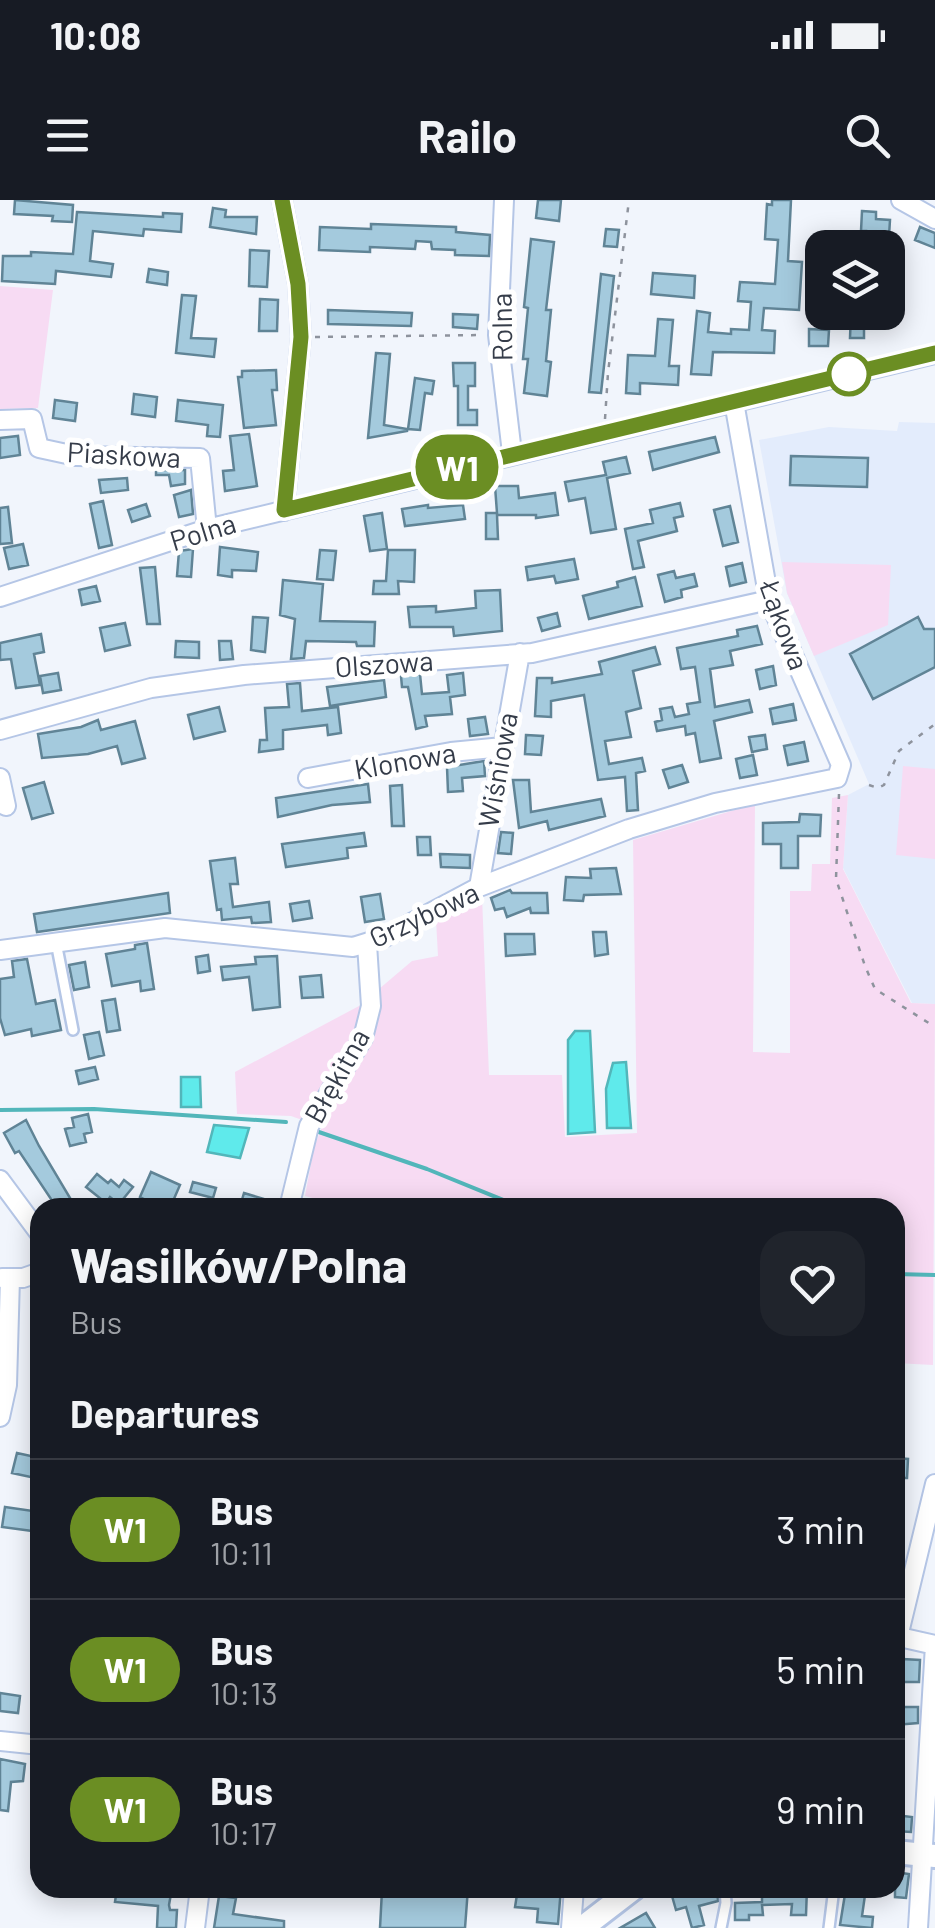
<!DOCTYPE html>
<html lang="en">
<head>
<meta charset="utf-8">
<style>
  body { margin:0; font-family:Barlow,sans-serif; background:#20242c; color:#f1f3f6; height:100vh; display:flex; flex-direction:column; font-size:38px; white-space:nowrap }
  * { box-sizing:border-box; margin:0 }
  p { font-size:32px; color:#9ea1a6 }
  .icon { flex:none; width:55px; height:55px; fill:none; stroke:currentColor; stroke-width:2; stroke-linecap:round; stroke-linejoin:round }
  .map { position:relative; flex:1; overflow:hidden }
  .panel { position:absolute; left:30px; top:998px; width:875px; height:700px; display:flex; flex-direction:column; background:#171b24; border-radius:30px; box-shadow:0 5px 25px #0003 }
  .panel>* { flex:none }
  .badge { padding:0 20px; border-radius:32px; font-size:35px; line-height:65px }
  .buttons { position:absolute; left:805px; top:30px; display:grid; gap:20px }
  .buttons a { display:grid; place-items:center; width:100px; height:100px; border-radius:20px; background:#171b24; box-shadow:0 5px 25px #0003; font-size:50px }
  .map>.badge { position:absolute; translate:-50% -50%; box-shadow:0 0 0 5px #fff }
  h2 { padding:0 40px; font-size:38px; line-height:90px }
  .round { display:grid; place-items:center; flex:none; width:105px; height:105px; border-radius:30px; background:#20242c }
  .headline { display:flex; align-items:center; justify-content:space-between; height:170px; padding:0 40px }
  h1 { font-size:48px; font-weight:700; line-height:75px }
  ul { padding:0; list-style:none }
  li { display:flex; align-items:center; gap:30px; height:140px; padding:0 40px; border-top:2px solid #363941 }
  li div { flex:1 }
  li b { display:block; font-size:38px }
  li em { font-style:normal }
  li .badge { min-width:110px; font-weight:700; text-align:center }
  .status { display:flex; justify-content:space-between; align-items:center; height:70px; padding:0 50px; background:#171b24; direction:ltr }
  .status svg { height:28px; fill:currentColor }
  header { display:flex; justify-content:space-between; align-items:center; height:130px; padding:0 40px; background:#171b24; font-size:45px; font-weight:700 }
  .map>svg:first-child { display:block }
</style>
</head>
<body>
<div class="status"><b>10:08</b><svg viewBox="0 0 49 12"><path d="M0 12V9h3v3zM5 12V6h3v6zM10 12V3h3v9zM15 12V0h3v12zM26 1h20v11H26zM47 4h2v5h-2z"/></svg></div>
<header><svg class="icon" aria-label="menu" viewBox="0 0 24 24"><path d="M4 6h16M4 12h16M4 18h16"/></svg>Railo<svg class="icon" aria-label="search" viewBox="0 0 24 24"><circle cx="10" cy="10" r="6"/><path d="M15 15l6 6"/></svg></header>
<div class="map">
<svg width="935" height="1728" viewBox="0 0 935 1728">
  <rect width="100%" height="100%" fill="#f1f5fc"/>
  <path fill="#e3ecfc" d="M899,222L935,223V804L912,803L843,668L848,595L869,584L787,393L759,240L829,227L897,231Z"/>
  <path fill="#f7dbf3" d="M0,86L53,90L38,208L0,209Z
    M782,362L891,365L888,425L814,456L787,393Z
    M903,566L935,569V659L896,655Z
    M848,595L843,669L911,803L935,804L933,1165L895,1163V1008L337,1007L336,1004L305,996L314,947L322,927L291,916L237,914L235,872L359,806L412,761L438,756L436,720L482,696L489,875H562L565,937L637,933L633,640L755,604L753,852L790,853V691H811L812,664H830L832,598Z"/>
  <path fill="#5feaeb" stroke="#52b6ba" stroke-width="2.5" d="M575,831H590L595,932L568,934V840Z
    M626,862L631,928H607L606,889L613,863Z
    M181,877H200L201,907H181Z
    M214,925L249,928L240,958L207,952Z"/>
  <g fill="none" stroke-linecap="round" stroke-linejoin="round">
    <path stroke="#52b6ba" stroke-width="4" d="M0,910L94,909L286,922
      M313,930L427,969L523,1008
      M895,1074L935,1075"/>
  </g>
  <path fill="#a4cadd" stroke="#608496" stroke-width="2.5" d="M15,0L73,5L72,22L52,21L53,16L14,14Z
    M538,0H561L559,21L536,18Z
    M772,0H791L788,61L802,62L799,110L764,108L762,130L775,131L774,153L713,152L711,175L691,174L697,111L710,113L708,132L731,134V129L749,130L751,102L738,101L740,82L775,84L778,40L765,39L767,4L772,5Z
    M213,8L226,10L225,17H257L256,34L210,27Z
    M862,11L876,12V19L890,20L889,36H883V45L865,44L866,31H861Z
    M77,12L163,17V13L182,14L181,32L144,29L143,36L93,31L90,61L113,64L111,77L56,71L55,84L2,81L3,56H31V52L73,54Z
    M371,24L456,27V32L490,35L489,56L455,55V50L432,49L431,42L416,41L415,49L370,47V52L319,50L320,27L371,29Z
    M920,27L935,33V48L915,40Z
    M606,29L619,30L617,47L604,46Z
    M531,39L554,42L546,110H551L546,161L551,162L547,196L524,193L528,159H523L528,108L524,107Z
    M250,50L269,51L267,87L249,86Z
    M149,69L168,72L167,85L147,82Z
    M653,73L695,76L694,98L651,94Z
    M601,74L614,76L601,193L589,192Z
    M182,95L196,96L191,138L216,139L214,157L176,153Z
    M260,99L278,100L277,131H259Z
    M328,110L412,113L411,126L328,124Z
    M851,112H864V138H850Z
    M453,114L478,115L477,129L453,127Z
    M658,119L673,120L669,166H679L678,185L640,183V194L626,193L628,155L655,156Z
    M809,129L829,130L828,146H809Z
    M376,153L390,154L384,225L407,229V231L368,238Z
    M453,163H475V186H468V210H477V225H458V186H454Z
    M276,170L277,190H272L276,225L244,228L238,177H242V171Z
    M415,178L434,181L432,194L425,193L420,230L408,229Z
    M134,194L157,197L155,217L132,214Z
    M55,200L77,203L75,221L53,218Z
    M178,200L223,205L220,237L207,236L208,225L176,221Z
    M249,234L257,286L225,291L223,271L234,270L230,236Z
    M18,236L20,255L0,258V238Z
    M715,237L719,252L653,270L649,252Z
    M791,256L868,258L867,287L790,285Z
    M626,257L630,273L607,278L616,329L591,333L585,298L569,301L565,282L606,275L603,262Z
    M156,270H185V284L171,286L169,275H156Z
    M127,278L128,290L101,293L99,280Z
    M495,286H518L519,298L555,293L558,315L536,318V315H497L498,339H486V313H497Z
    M191,290L193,314L179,317L174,295Z
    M103,301L112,345L99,348L90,304Z
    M680,303L683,316L674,318L677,331L638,341L644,367L633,369L625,329L653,323L650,310Z
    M146,304L150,316L132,322L128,310Z
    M428,305V308L463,305L465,319L405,326L402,309Z
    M730,306L738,342L723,346L714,310Z
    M8,307L12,343L0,344V308Z
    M382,313L387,349L370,351L364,316Z
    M23,344L28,365L9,369L4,348Z
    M220,347L258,352L256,371L232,370V377L218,375Z
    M193,349L191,377L177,376L179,351Z
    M320,350L336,351L333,380L317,379Z
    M388,350H415L414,382L398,381L399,394H373L374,381H386Z
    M574,359L578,379L556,383L554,376L528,380L526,367Z
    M742,363L746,382L730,386L726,367Z
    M155,367L160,424H147L140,368Z
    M674,371L676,378L694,374L697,386L681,390L682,397L665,402L658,375Z
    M635,377L642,406L589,419L583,396L618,387L617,382Z
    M283,380L323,384L320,421L375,422L374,446H357L356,442L306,441L304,458L291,459L295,419L280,415Z
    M96,386L100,401L82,405L79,390Z
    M500,390L502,431L454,436L453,427H410L408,407L436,406V412L476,408L475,391Z
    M557,413L560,426L542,431L538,418Z
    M253,417L268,418L265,452L251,450Z
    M918,417L924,429H935V467L873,499L850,454Z
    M125,423L130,445L105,451L100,428Z
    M757,426L762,444L730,451L733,465L710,469L715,507L749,500L752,512L714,521L721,558L700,562L695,533L686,535L685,526L657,531L655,522L662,520L660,509L672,507L675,517L689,514L687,504L700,502L695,467L681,469L677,448L738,436L737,430Z
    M41,434L44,452L34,454L40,485L16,488L11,459L0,460V443Z
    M176,441L199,442V458L175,457Z
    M219,441H231L233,459L220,460Z
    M655,447L660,464L633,471L641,508L626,512L631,537L605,541L609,564L642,558L645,571L636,573L638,610L627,611L625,577L598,580L584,495L551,501V517L535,516L537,478H552V483L602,474L599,462Z
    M773,466L776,485L760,489L756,470Z
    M58,473L61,490L43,493L40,476Z
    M463,473L465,495L450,497L452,514L425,516L427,526L416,529L408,487H402L401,476L420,474L422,494L449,492L447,475Z
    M384,480L386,497L330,506L327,487Z
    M300,483L302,511L338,507L341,533L328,535L327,525L283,530V549L259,552L260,540H267L265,508L289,507L287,484Z
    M793,504L796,520L773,524L770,509Z
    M219,507L225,531L194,539L188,515Z
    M485,517L488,534L470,536L468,519Z
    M98,520L101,530L135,521L145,558L122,564L117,546L88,554L42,558L38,534L81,527Z
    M526,535L543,536L541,555L525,554Z
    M765,535L767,549L752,552L749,537Z
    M804,542L808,561L788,565L784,546Z
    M753,555L757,575L740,578L736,559Z
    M484,561L485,576L462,578L463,591L448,592L447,567Z
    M682,565L688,582L669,588L663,570Z
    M513,580H529L531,612L601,599L605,616L549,630L547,621L519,628Z
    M44,582L53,613L32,619L23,588Z
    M368,584L370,602L332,605L278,617L276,598Z
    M402,585L404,626H392L390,586Z
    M800,614L821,615L820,636H798V668H781V644H763V623L799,622Z
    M501,632L513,633L511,654L498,653Z
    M364,633L366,646L347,648L348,658L286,667L282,644Z
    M417,637H430L431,655H418Z
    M440,654L470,655V668L441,667Z
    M235,658L238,684H230L233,707L269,702L271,722L252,723L251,717L222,720L221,709L217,710L210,661Z
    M616,668L621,694L584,695L583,701L564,700L566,677L591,678L590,669Z
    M510,690L512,693H547L548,713H531L530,708L507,717L504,708L495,710L491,698Z
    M168,693L170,713L37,732L34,714Z
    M380,694L384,719L365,722L361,697Z
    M309,701L312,718L293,721L290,704Z
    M593,732H606L608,754L595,756Z
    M505,734H534L535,754L506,756Z
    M147,743L154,789L141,791L140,781L112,786L106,754L135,749V745Z
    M208,755L210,771L198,773L196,757Z
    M277,756L280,807L253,810L249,777L223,780L221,767L256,764L255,757Z
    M27,759L36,804L55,800L61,830L32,836L31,829L5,835L0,818V779L14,777L12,761Z
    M85,762L89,787L74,790L69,765Z
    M321,775L323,797L302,798L300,777Z
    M115,799L120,830L107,832L102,801Z
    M99,832L104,855L89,859L84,835Z
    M95,867L98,879L79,884L76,871Z
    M88,914L92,932L84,934L86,942L70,946L65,929L74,927L72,918Z
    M26,920L39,946L76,1008H57L19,951L15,953L4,933Z
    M151,972L180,985L170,1008H162L140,997Z
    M97,974L108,983L111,980L119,987L124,980L133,987L119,1004L110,997L106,1003L86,987Z
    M193,982L216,988L213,998L190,992Z
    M244,993L277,1003V1008H244L245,1004L241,1003Z
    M17,1253L40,1258V1279L12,1273Z
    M895,1258L908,1259L907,1278H895Z
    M5,1307L40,1312V1332L2,1327Z
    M902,1459L920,1460L919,1482H900Z
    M0,1493L20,1496L18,1513L0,1511Z
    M895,1507H918V1523L895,1525Z
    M0,1559L25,1564L23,1581L11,1582L8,1611L0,1610Z
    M895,1615L912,1617L911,1632L895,1631Z
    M895,1672L909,1674L906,1698L895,1697Z
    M117,1688H172L169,1705L170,1710H177L176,1728H157L158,1706L115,1702Z
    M441,1688H468L465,1728H380L382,1690L441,1694Z
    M518,1688H561L558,1724L537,1722L538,1709L515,1707Z
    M704,1688H717L718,1701L699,1706L704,1725L692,1728L686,1707L676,1710L672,1696Z
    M762,1688H807L806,1715H791L792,1704L762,1705L763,1715H749V1720H735V1703L762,1702Z
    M846,1688H866L862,1716L873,1717L872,1728L840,1725Z
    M219,1696L236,1698L233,1714L284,1721V1728H214Z
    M646,1713L655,1728H620Z"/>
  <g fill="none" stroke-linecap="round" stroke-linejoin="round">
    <g stroke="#b5c6e6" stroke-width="14">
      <path id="lane" d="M56,742L73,830
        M721,1728L726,1703L725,1688
        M829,1728L834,1688"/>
    </g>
    <g stroke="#b5c6e6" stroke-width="22">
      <path id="street" d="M282,0L298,84L301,137L284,311
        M504,0L498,135L512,253
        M901,0L935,19
        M0,220L32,219L39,248L76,256L200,258L207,329
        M0,397L207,329L935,154
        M0,530L151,488L244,475L532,453L769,400
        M0,578L6,606
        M308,578L451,552L503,547
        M479,687L520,453
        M0,750L165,728L353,747L385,737L479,687L629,629L715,603L837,578L841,565L769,400L734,202
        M0,980L40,1034
        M289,1008L309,926L363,838L371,806L367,744
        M2,1078H23L40,1072
        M0,1217L7,1185L10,1078
        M895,1436L935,1445
        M898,1437L935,1284
        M0,1541L40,1545
        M195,1728L200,1688
        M571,1728L574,1688
        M918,1728L935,1445"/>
    </g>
    <g stroke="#b5c6e6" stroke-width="28">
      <path id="secondary" d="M895,1652L935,1656
        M582,1728L634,1688"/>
    </g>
    <path stroke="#8e939d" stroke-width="2.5" stroke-dasharray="5 8" stroke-linecap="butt" d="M315,137L482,135
      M605,219L608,173L629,0
      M869,585L878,588L884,585L899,551L935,524
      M839,594L836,679L865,766L875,789L935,827
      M652,1693L661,1688
      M592,1696L595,1688"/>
    <use href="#lane" stroke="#fff" stroke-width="9"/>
    <use href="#street" stroke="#fff" stroke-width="18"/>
    <use href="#secondary" stroke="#fff" stroke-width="22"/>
  </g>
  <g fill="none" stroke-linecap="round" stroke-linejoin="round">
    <g stroke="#fff" stroke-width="22">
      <path id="line" d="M282,0L298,84L301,137L284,310L935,153"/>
    </g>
    <use href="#line" stroke="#6b8e23" stroke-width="15"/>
  </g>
  <circle fill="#fff" stroke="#6b8e23" stroke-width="5" cx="849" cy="174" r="20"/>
  <g text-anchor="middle" stroke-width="10" stroke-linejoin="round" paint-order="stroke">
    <g font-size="28" fill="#353c49" stroke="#fff">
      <text transform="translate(502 127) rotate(-91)" y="10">Rolna</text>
      <text transform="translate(124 255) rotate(3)" y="10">Piaskowa</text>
      <text transform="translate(203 332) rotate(-17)" y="10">Polna</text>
      <text transform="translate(784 425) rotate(70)" y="10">Łąkowa</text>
      <text transform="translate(384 464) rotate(-4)" y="10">Olszowa</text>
      <text transform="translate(405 561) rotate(-10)" y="10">Klonowa</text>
      <text transform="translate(498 570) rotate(-80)" y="10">Wiśniowa</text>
      <text transform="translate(424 715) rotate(-25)" y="10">Grzybowa</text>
      <text transform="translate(337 876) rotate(-61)" y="10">Błękitna</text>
    </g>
  </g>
</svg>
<div class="buttons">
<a><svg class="icon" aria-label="layers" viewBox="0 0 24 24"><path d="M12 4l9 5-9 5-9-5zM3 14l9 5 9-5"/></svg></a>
</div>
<b class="badge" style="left:457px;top:267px;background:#6b8e23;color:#fff">W1</b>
<section class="panel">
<div class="headline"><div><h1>Wasilków/Polna</h1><p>Bus</p></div><a class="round"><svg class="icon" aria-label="heart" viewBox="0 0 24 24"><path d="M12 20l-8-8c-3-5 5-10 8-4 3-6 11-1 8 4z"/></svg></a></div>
<h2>Departures</h2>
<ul>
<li><span class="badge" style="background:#6b8e23;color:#fff">W1</span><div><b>Bus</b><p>10:11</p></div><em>3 min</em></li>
<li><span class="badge" style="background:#6b8e23;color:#fff">W1</span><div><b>Bus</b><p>10:13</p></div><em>5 min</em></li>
<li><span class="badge" style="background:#6b8e23;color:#fff">W1</span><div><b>Bus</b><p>10:17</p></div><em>9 min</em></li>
</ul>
</section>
</div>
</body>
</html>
